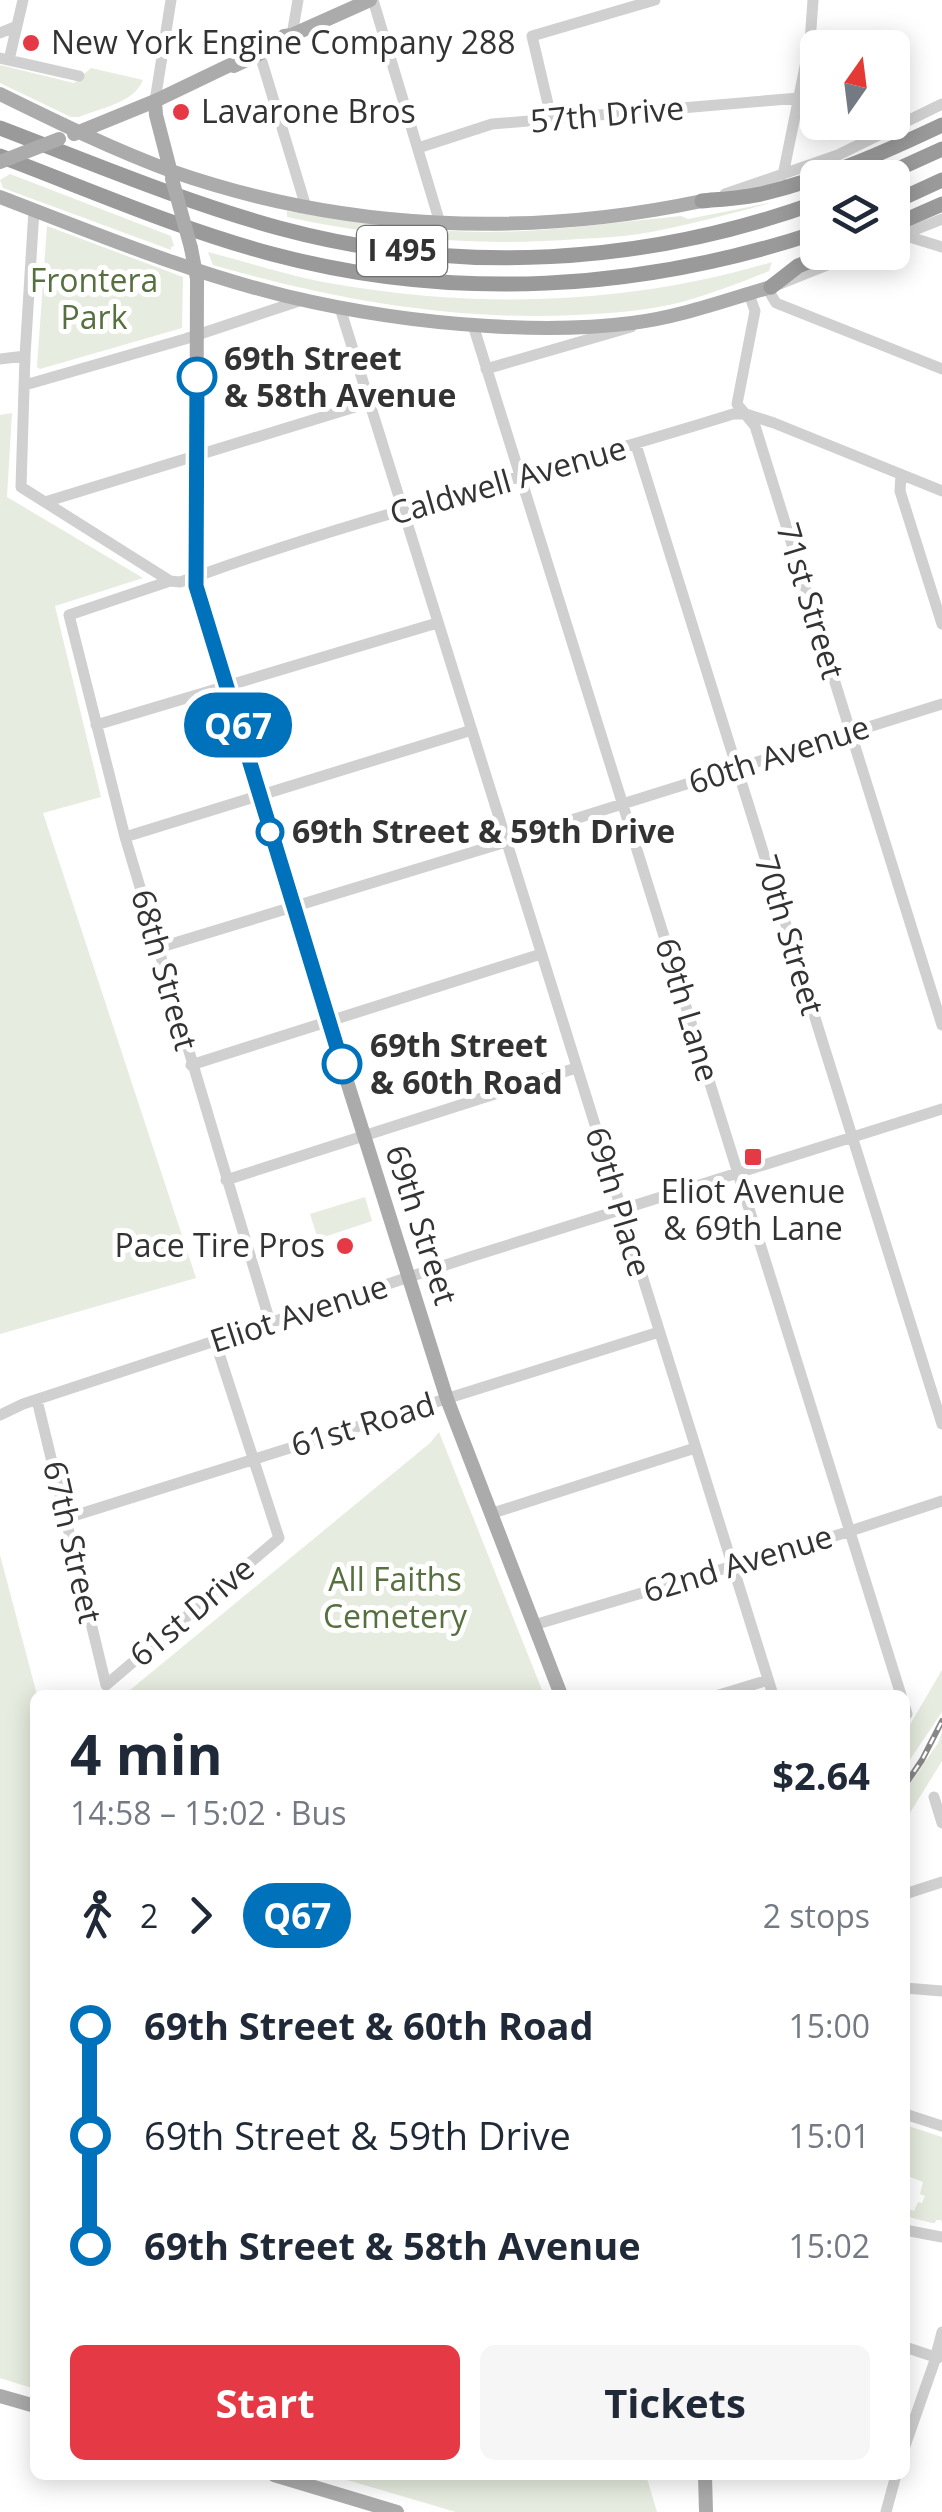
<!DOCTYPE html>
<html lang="en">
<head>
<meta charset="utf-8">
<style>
  body { margin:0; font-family:"Open Sans",sans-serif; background:#f6f6f7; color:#1f2937; height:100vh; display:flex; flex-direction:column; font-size:38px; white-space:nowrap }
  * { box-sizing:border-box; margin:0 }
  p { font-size:32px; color:#747a83 }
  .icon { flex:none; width:55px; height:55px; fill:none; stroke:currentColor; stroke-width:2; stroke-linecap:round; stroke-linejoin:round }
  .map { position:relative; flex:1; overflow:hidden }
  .sheet { position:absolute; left:30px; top:1690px; width:880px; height:790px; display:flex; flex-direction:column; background:#fff; border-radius:15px; box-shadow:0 5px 25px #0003 }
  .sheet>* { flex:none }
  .badge { padding:0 20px; border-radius:32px; font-size:35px; line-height:65px }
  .needle { width:65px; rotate:14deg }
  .controls { position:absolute; left:800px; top:30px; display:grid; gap:20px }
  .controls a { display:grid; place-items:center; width:110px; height:110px; border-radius:15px; background:#fff; box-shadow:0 5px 25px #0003; font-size:50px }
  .map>.badge { position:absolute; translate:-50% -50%; box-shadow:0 0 0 5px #fff }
  .legs { display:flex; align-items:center; gap:15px; height:110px; padding:0 40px; font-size:32px }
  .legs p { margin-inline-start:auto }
  .summary { display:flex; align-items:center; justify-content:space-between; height:170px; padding:0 40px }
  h1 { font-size:55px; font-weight:700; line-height:75px }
  .cta { display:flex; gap:20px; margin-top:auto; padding:20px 40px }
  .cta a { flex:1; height:115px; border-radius:15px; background:#e63946; color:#fff; font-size:40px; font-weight:700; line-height:115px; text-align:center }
  .cta a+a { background:#f6f6f7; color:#1f2937 }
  ul { padding:0 40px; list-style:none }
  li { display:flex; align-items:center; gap:35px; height:110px; font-size:38px }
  li i { display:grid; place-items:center; width:15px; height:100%; margin:0 12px; background:currentColor }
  li i::after { content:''; width:25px; height:25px; margin:-12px; border:8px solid; border-radius:50%; background:#fff }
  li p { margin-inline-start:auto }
  li:first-child i { background:linear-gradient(#0000 50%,currentColor 0) }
  li:last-child i { background:linear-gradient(currentColor 50%,#0000 0) }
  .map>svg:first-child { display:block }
</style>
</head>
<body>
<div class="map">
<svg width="942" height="2512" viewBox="0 0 942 2512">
  <rect width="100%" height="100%" fill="#fff"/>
  <path fill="#e6ecdf" d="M0,65L74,83L91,68L143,80C134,103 100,108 79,117H71L0,83Z
    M10,174L171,236L174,246L171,247V250L3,188L0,180Z
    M774,202C729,214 685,226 639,234C619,237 598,238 578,239C476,247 387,238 287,217V211C353,222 420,232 487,232C552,232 616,222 681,216L688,219Z
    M47,226L183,277L182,328L40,369L37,367Z
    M208,252C250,263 292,277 334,284C480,309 629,305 772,262L769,271C740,283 711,294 682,302C647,311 611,313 576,315C452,321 331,299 213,265Z
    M12,413L7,497L143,578L55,606L101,797L43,813L196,1278L0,1334V415Z
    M365,1197L372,1221L318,1239L310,1214Z
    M439,1432L544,1695H124L430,1443Z
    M0,1555L37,1695H35V2389L0,2378Z
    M942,1670V1712L905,1767V1733Z
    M942,1732V1761L905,1821V1791L938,1743Z
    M905,2125L942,2137V2224L941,2220H936L935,2223H932L905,2216V2208L914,2211L918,2202L922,2203L925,2196L920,2194L923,2182L905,2175Z
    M330,2475H646L657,2512H456Z"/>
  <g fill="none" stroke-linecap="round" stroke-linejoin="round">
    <path stroke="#d0d0d0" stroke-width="11" d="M373,0L440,223
      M0,33L17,26
      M292,35L298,0
      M260,55L306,207
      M0,58L79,76
      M9,60L23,0
      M155,101L171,0
      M552,121L532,36L655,0
      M418,148L492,124L799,98
      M783,175L810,42L813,0
      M725,194L838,155L942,104
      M34,210L25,356L21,487L170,581
      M903,235L942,247
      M892,239L942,219
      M780,284L860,252
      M767,288L776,303L942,369
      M749,294L755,311L737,404L755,426L942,1025
      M340,308L773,1695
      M473,325L901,1695
      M0,359L25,356
      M486,369L631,327
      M25,385L185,339L302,300
      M636,445L942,1424
      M901,475L900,491L942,624
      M45,502L368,403
      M96,725L437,623
      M125,837L472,730
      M158,948L496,845L517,837L942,704
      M191,1065L541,954
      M226,1180L576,1068
      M270,1322L125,837L69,615L170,581L180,582L195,577C372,513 555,470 733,414H746L774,423L942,491
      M37,1400L106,1685L279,1538L215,1341
      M0,1415L23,1404L470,1257L942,1109
      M490,1514L695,1448
      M67,1518L659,1332
      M534,1625L841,1534L942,1501
      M719,1695L768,1680
      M905,1707L907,1714
      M934,1797L942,1823
      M905,1894L942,1882
      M905,1988L942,1991
      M905,2114L942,2126
      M905,2230L942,2237
      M905,2347L938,2358
      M905,2446L934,2363L942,2332
      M886,2512L896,2475"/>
    <path stroke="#ababab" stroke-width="14" d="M284,36L292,35L370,0
      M0,94C57,122 114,150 174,172C345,231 527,238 702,201
      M155,101L156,115L171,173
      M74,134L155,101L230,65L234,66L291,39L292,35
      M0,197C94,233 188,272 286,296C353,312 420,322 488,326C536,329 585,329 632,323C680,317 726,300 771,287
      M191,248L197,279L196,585L328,1021L447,1399L561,1695
      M0,2396L35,2406
      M274,2475L397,2512
      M705,2475L706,2512"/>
    <path stroke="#9a9a9a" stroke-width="15" d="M0,128C92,163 184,202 279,228C456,276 646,265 818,202
      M0,156C90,190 179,229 272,254C453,302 640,291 818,232
      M878,178L942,149
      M702,201C723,199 745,198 765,193C826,178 885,152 942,125
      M892,203L942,180
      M892,226L942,204
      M771,287L798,266L832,252"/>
    <g stroke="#888" stroke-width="6">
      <path id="rail" d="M905,1785L922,1760L942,1721"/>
    </g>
    <use href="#rail" stroke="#fff" stroke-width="2.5" stroke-dasharray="8" stroke-linecap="butt"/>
    <path stroke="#ababab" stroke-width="14" d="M0,162L59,139
      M172,179L191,248"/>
  </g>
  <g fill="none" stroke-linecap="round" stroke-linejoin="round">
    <g stroke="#fff" stroke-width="22">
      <path id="line-1" d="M197,377L196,586L342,1064"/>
    </g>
    <use href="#line-1" stroke="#0072bc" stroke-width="15"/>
  </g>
  <g fill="#e63946" stroke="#fff" stroke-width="4">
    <circle cx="31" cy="43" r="10"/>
    <circle cx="181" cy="112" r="10"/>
    <rect x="743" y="1147" width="20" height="20" rx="5"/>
    <circle cx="345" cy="1246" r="10"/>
  </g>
  <g fill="#fff" stroke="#0072bc" stroke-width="5">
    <circle cx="197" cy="377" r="18"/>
    <circle cx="270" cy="832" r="12"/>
    <circle cx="342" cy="1064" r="18"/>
  </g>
  <g text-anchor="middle" stroke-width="10" stroke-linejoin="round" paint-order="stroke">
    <rect fill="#fff" stroke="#707070" stroke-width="2.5" x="357" y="226" width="90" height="50" rx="8"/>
    <g font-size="30" font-weight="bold" fill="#333">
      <text x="402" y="261">I 495</text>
    </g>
    <g font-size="32" fill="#333" stroke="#fff" text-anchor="start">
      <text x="51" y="54">New York Engine Company 288</text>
      <text x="201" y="123">Lavarone Bros</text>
      <text x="753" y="1203" text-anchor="middle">Eliot Avenue<tspan x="753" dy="37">&amp; 69th Lane</tspan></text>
      <text x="325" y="1257" text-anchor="end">Pace Tire Pros</text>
    </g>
    <g font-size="32" fill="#333" stroke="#fff">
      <text transform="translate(607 115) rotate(-5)" y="11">57th Drive</text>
      <text transform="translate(508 481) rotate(-16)" y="11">Caldwell Avenue</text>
      <text transform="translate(810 601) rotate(73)" y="11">71st Street</text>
      <text transform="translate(779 755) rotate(-18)" y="11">60th Avenue</text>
      <text transform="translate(789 935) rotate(73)" y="11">70th Street</text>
      <text transform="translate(164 970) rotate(74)" y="11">68th Street</text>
      <text transform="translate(687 1010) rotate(73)" y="11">69th Lane</text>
      <text transform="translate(618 1202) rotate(73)" y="11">69th Place</text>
      <text transform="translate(421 1225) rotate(72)" y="11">69th Street</text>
      <text transform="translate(299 1314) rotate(-18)" y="11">Eliot Avenue</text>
      <text transform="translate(363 1425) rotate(-17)" y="11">61st Road</text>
      <text transform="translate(72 1542) rotate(77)" y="11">67th Street</text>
      <text transform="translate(738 1564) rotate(-17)" y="11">62nd Avenue</text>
      <text transform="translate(192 1612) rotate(-40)" y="11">61st Drive</text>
    </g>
    <g font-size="32" fill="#56703f" stroke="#fff">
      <text x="94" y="292">Frontera<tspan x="94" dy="37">Park</tspan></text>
      <text x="395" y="1591">All Faiths<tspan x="395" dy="37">Cemetery</tspan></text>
    </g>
    <g font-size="32" font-weight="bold" fill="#333" stroke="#fff" text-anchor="start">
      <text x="224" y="370">69th Street<tspan x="224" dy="37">&amp; 58th Avenue</tspan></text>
      <text x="292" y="843">69th Street &amp; 59th Drive</text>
      <text x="370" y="1057">69th Street<tspan x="370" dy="37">&amp; 60th Road</tspan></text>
    </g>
  </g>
</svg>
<div class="controls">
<a><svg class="needle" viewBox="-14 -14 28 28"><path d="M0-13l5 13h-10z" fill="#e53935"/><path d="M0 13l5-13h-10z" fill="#747a83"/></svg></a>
<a><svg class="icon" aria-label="layers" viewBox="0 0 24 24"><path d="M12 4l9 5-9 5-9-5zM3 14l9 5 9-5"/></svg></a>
</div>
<b class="badge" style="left:238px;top:725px;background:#0072bc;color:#fff">Q67</b>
<section class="sheet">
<div class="summary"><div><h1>4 min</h1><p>14:58 – 15:02 · Bus</p></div><b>$2.64</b></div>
<div class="legs"><svg class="icon" aria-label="walk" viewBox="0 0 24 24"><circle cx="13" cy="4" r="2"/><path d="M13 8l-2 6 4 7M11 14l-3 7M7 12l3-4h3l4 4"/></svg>2<svg class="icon" aria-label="forward" viewBox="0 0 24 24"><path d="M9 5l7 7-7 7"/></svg><b class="badge" style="background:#0072bc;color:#fff">Q67</b><p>2 stops</p></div>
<ul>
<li><i style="color:#0072bc"></i><b>69th Street &amp; 60th Road</b><p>15:00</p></li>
<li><i style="color:#0072bc"></i><span>69th Street &amp; 59th Drive</span><p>15:01</p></li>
<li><i style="color:#0072bc"></i><b>69th Street &amp; 58th Avenue</b><p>15:02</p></li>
</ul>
<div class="cta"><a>Start</a><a>Tickets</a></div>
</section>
</div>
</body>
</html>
